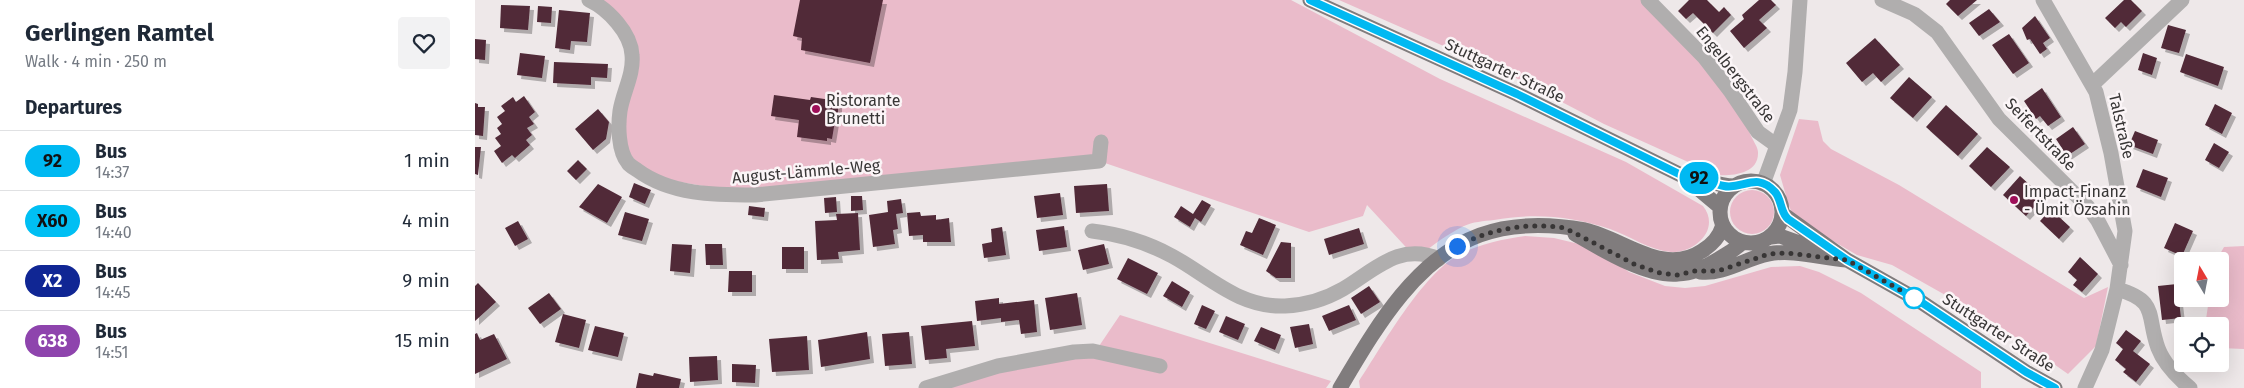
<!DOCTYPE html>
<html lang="en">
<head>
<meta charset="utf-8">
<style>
  body { margin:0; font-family:"Fira Sans",sans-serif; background:#f2f2f3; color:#1f2937; height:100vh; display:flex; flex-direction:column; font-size:19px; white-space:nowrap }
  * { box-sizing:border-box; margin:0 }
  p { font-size:16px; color:#747a83 }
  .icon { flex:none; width:28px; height:28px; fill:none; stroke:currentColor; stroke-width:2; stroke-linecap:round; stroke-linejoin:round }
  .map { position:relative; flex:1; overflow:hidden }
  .panel { display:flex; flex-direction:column; background:#fff; width:475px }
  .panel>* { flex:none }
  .badge { padding:0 10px; border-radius:16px; font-size:18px; line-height:32px }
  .needle { width:32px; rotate:350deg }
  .controls { position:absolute; left:1699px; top:252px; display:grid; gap:10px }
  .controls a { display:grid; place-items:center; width:55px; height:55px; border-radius:5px; background:#fff; box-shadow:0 5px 20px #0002; font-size:25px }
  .you { position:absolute; width:25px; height:25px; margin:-12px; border:4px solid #fff; border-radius:50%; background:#1a73e8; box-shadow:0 0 0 8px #1a73e833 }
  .map>.badge { position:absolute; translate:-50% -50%; box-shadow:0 0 0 2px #fff }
  h2 { padding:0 25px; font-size:19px; line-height:45px }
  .round { display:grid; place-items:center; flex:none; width:52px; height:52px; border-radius:5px; background:#f2f2f3 }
  .headline { display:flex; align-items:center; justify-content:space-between; height:85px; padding:0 25px }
  h1 { font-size:24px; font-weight:700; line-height:38px }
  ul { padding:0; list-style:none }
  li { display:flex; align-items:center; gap:15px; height:60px; padding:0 25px; border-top:1px solid #e0e1e3 }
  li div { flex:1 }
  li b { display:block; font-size:19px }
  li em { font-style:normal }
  li .badge { min-width:55px; font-weight:700; text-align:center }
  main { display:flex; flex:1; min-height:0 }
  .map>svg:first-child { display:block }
</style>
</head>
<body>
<main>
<section class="panel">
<div class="headline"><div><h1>Gerlingen Ramtel</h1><p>Walk · 4 min · 250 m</p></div><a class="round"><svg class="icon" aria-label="heart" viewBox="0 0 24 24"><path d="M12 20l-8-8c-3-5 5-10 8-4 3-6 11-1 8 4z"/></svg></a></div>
<h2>Departures</h2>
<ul>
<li><span class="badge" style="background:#00b9f2;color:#111">92</span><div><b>Bus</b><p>14:37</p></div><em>1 min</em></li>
<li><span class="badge" style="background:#00bff3;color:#111">X60</span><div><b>Bus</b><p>14:40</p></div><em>4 min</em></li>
<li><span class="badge" style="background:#102694;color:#fff">X2</span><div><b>Bus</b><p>14:45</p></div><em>9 min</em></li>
<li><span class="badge" style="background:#8e44ad;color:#fff">638</span><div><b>Bus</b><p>14:51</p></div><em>15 min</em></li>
</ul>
</section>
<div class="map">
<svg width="1769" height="388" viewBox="0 0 1769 388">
  <defs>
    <filter id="shadow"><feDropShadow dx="4" dy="4" stdDeviation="0" flood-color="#0004"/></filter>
  </defs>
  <rect width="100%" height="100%" fill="#eee8e9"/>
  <path fill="#eabbca" d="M114,0H816L965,79L1151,162L1228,206C1246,229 1220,253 1196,252C1174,250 1155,236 1135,229C1096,216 1059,213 1019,220C1009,221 997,222 989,226C972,234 956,247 941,258L892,205L888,216L834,232L624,161L280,195L171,176L144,138L154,42Z
    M864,0H1167C1203,39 1257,88 1277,138C1279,142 1283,148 1283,152C1284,174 1257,176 1242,175L1129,124L1039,77Z
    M1324,119L1343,121L1348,141L1356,149L1424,185L1609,298L1633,287L1621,346L1593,374L1520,323L1417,265L1382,255L1329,224L1318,215L1314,206L1305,175Z
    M1255 212a22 22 0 1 1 44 0a22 22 0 1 1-44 0Z
    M1050,236L1079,238L1104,244L1132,256L1154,272L1190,286L1210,288L1230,286L1296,267L1325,266L1344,272L1386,293L1506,372V388H885L884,381C908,345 948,272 987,253C1006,244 1028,239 1050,236Z
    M1769,246V349L1745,348V326H1730L1734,299H1745V261H1741L1749,247Z
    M645,315L856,381L851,388H469L527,369L618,355Z"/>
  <path fill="#512a38" filter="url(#shadow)" d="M325,0H408L395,63L326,50L327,38L318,36Z
    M1214,0H1232L1244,12L1249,7L1256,15L1238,33L1218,13L1211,19L1203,11Z
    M1284,0H1296L1301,5L1284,20L1292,28L1269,48L1255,31L1269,19L1267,15Z
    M1475,0H1502L1483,16L1471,4Z
    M1649,0H1656L1667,11L1651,27L1646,22L1640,28L1630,18Z
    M26,5L55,6L53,30L25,28Z
    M63,6L77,7L76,23L62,22Z
    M1514,9L1525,22L1504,36L1494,23Z
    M84,10L115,13L112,42L96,41L95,50L80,48Z
    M1560,16L1575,38L1568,43L1572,49L1565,54L1555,39L1552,40L1547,28Z
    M1693,25L1711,30L1704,53L1686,48Z
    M1534,34L1554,63L1538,74L1517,45Z
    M1400,38L1425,65L1406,82L1398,73L1387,82L1371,63Z
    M0,39L11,40L10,60L0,59Z
    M45,53L70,56L67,78L42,75Z
    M1668,53L1682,58L1677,75L1663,70Z
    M1711,54L1749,67L1743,86L1705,72Z
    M79,62L133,64L132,78L116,77V85L78,83Z
    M1434,77L1457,97L1438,118L1415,98Z
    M1567,88L1586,117L1573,126L1565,116L1561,119L1549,101Z
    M299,95L335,100L336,97L363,101V115H361L357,139L352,138V141L322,137L324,120L296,116Z
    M49,96L60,112L54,117L59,124L52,128L57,135L51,140L55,145L40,158L37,155L27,163L19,151L26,146L20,138L26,134L22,128L27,124L22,117L30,111L26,106L38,97L41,102Z
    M0,103L3,104V107H10L8,136L0,135Z
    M1740,104L1757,113L1747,134L1730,125Z
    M1471,105L1503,134L1483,156L1451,127Z
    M123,109L134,122L131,139L118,150L100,129Z
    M1598,127L1610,144L1592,156L1581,139Z
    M1660,131L1683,140L1678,154L1654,145Z
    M1739,143L1754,152L1744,168L1730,160Z
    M0,147H6L3,175L0,174Z
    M1512,147L1535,167L1516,187L1494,166Z
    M103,160L112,169L101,180L92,171Z
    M1668,169L1693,178L1686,197L1661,187Z
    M1545,176L1568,197L1551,216L1528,195Z
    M159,183L176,190L170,204L154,197Z
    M123,184L147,197L132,223L104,207Z
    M632,184L634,211L601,213L599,186Z
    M585,193L588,215L562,218L559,196Z
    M376,196H387L388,210L376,211Z
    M361,197L362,212L350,213L349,198Z
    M426,199L428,213L421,214L423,229L418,230L420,244L398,247L394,215L413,212L412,201Z
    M727,200L736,205L726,222L720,218L715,227L699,217L706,206L718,214Z
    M274,206L290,208L289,217L273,215Z
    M1578,207L1584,213L1582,215L1595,227L1584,239L1565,221Z
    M150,212L174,219L167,241L143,235Z
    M445,212L446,216L461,215V220L474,218L476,242H448V235L434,236L432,213Z
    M383,213L385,250L363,252L364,259L342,260L340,221L362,220L361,214Z
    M784,218L801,225L788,255L765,245L771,231L777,233Z
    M43,221L53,239L40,246L30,228Z
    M1700,223L1718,231L1707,256L1689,248Z
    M589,226L592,247L564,251L561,230Z
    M527,227L531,255L509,258L507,244L517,242L516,229Z
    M884,228L889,244L854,255L849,239Z
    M806,242L816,243V278H801L791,271Z
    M197,244L217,245L215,273L195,271Z
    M230,244H247L248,265H231Z
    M629,244L634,264L608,270L603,250Z
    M307,247H329V269H307Z
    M1605,257L1623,274L1607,292L1598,285L1602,280L1593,272Z
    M653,258L683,273L672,294L642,279Z
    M254,271H277V292H253Z
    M697,281L715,292L707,307L688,296Z
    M3,283L21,302L0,321V286Z
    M1702,284L1706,318L1687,320L1683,286Z
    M894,286L905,302L886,314L876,298Z
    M74,293L86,309L65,324L53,308Z
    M602,293L607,325L575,330L570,298Z
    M524,298V304L559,300L562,332L546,334L544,320L526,322V318L502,321L500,301Z
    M727,305L740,311L731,329L719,324Z
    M874,305L881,320L854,331L847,316Z
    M88,314L111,320L104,348L80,342Z
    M751,316L770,324L763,340L744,332Z
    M497,321L500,346L471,349L472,358L450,360L446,326Z
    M834,324L838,344L820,348L815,327Z
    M120,326L149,333L143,357L113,350Z
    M786,327L806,335L800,350L779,341Z
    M1651,330L1666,341L1658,351L1675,364L1661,382L1648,372L1651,369L1640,360L1648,349L1641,343Z
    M392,332L395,359L346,367L343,340Z
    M434,332L437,364L410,366L407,334Z
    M2,333L5,340L19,334L32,359L0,374V334Z
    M332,336L334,370L297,372L294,339Z
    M242,356L243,380L215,382L214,357Z
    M257,364L281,365L280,383L257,382Z
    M164,373L178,376L179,373L206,379L204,388H161Z"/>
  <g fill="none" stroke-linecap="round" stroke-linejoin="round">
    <path stroke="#b0aeae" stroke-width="15" d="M114,0C133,9 156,33 157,55C159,74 148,92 145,111C143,125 143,151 153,163C155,166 159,168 162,170C196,195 239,195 280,195L624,161L626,142
      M1173,0L1229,57L1256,92L1283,132L1301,145
      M1407,0L1439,14L1462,32L1524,119L1613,207L1623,221L1646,265
      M1568,0L1621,92L1636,153L1650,231L1642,289L1627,350L1610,388
      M1618,84L1707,0
      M1288,184L1315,110L1320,72L1325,0
      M617,231C644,234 673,243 697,256C734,276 764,308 810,306C831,305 849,300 868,289C900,270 924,242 964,259
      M1642,289C1684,301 1671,315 1683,348C1689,364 1702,377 1715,388
      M451,388L523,366L599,352L618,351L685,366"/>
    <path stroke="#807c7d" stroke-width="15" d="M835,0L1042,94L1208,176L1245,207
      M1208,176C1226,177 1241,186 1259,186
      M1245 212a31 31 0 1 1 62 0a31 31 0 1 1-62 0Z
      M1308,214L1372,260L1443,300L1551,372L1580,388
      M1100,234C1126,249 1171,277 1203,274C1217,274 1230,267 1242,260C1251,254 1260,250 1268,242
      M1296,237L1305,236L1350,252
      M1225,272C1249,275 1271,258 1293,254C1318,249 1346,258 1371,260
      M865,388C899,331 939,259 1005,235C1038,223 1076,224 1110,230C1148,238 1188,277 1227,251C1238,244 1244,237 1248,225"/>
  </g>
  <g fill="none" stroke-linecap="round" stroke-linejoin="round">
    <g stroke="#fff" stroke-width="11">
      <path id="line" d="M835,0L1042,94L1208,176C1223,177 1235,183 1249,186C1268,190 1281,171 1300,192C1307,200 1305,212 1313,219L1372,260L1443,300L1551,372L1580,388"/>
    </g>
    <use href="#line" stroke="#00b9f2" stroke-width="8"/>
    <path stroke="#383636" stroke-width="5" stroke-dasharray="0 9" d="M982,246C1016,229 1052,222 1090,228L1161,265L1185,273L1202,275L1219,271H1243L1294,254L1311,253L1372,260L1443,300L1439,298"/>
  </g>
  <g fill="#9e0e58" stroke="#fbf5f7" stroke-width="2">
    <circle cx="341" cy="109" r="5"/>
    <circle cx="1539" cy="200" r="5"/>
  </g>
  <circle fill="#fff" stroke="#00b9f2" stroke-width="2.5" cx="1439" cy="298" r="10"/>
  <g text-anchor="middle" stroke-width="5" stroke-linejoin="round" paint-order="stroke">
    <g font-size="16" fill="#383636" stroke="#fbf5f7">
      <text transform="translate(1030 70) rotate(25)" y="6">Stuttgarter Straße</text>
      <text transform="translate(1261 74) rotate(52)" y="6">Engelbergstraße</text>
      <text transform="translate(1647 126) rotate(77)" y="6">Talstraße</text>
      <text transform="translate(1566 134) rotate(46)" y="6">Seifertstraße</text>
      <text transform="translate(331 171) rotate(-5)" y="6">August-Lämmle-Weg</text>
      <text transform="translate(1524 332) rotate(33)" y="6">Stuttgarter Straße</text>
    </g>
    <g font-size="16" fill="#383636" stroke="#fbf5f7" text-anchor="start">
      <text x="351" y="106">Ristorante<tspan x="351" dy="18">Brunetti</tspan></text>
      <text x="1549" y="197">Impact-Finanz<tspan x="1549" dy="18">- Ümit Özsahin</tspan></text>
    </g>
  </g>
</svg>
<div class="controls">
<a><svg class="needle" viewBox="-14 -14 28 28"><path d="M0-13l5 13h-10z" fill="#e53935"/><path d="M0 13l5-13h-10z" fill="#747a83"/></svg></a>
<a><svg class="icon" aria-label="locate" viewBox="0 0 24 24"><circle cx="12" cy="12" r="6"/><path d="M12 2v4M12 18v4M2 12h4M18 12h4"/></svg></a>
</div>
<div class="you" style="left:982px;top:246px"></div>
<b class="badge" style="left:1224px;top:178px;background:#00b9f2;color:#111">92</b>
</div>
</main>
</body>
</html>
